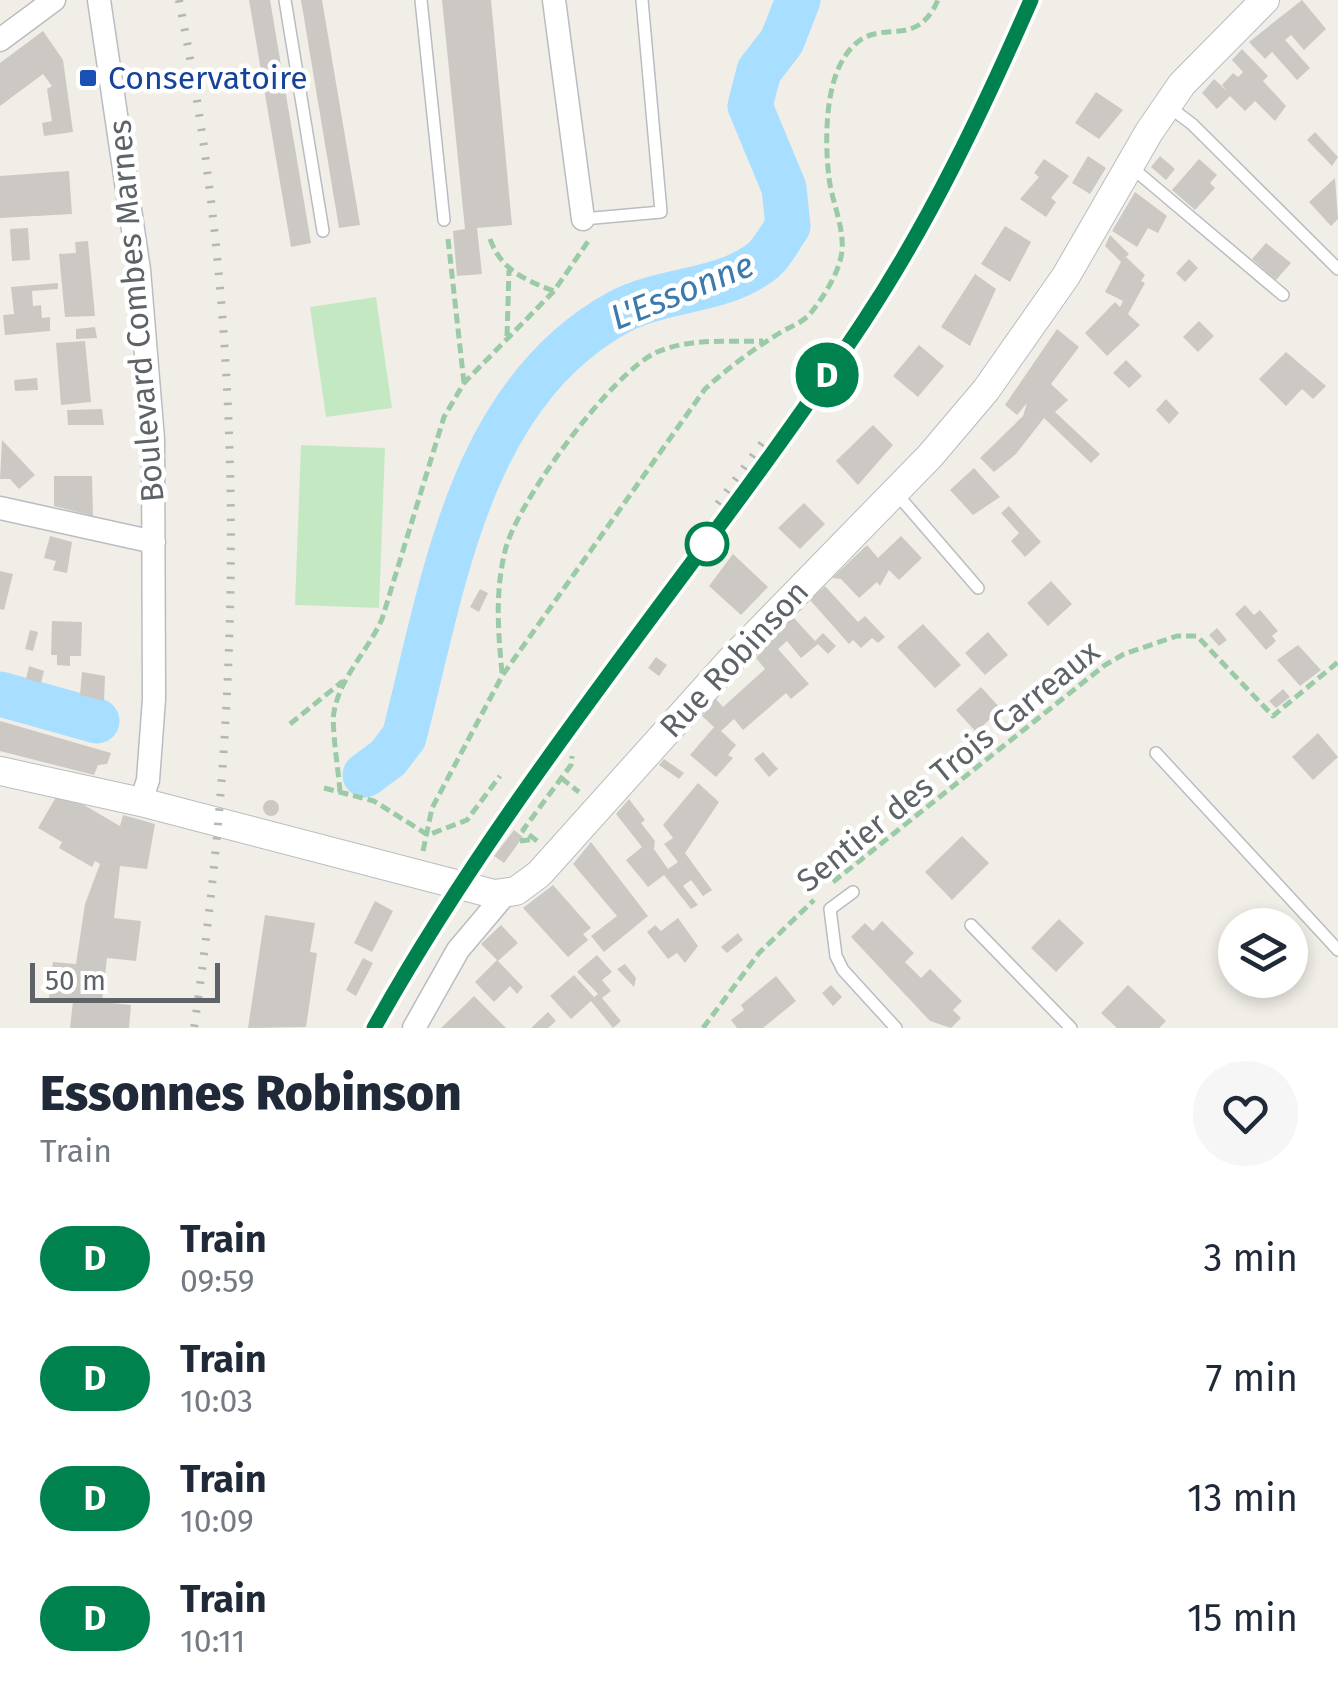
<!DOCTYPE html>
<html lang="fr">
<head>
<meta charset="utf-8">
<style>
  body { margin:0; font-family:"Fira Sans",sans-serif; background:#f6f6f7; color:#1f2937; height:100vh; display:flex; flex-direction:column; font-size:38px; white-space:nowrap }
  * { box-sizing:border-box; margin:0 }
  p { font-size:32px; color:#747a83 }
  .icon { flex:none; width:55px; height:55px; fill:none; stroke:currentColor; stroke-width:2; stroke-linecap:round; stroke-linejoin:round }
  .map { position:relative; height:1028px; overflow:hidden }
  .panel { display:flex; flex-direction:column; background:#fff; flex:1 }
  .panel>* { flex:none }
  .badge { padding:0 20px; border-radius:32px; font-size:35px; line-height:65px }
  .tools { position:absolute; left:1218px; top:908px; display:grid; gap:20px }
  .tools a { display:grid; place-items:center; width:90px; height:90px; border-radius:50%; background:#fff; box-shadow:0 5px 15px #0003; font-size:50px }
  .scale { position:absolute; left:30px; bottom:25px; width:190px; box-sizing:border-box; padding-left:10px; border:5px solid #5e6368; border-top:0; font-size:28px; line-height:35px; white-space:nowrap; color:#5e6368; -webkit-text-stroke:8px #fff; paint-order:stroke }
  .map>.badge { position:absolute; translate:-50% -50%; box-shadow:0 0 0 5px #fff }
  .round { display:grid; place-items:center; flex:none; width:105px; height:105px; border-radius:52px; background:#f6f6f7 }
  .summary { display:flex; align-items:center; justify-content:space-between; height:170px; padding:0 40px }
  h1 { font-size:48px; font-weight:800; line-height:75px }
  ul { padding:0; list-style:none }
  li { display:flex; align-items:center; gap:30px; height:120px; padding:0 40px }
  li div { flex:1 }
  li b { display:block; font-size:38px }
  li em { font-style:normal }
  li .badge { min-width:110px; font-weight:700; text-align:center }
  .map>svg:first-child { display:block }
</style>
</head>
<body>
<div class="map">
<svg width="1338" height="1028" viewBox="0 0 1338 1028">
  <rect width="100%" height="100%" fill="#f1eee7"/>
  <path fill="#c4e9c2" d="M376,297L392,408L326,417L310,307Z
    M301,445L385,448L379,608L295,605Z"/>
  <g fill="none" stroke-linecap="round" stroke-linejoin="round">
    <path stroke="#a8deff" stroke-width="45" d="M0,694L97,721
      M365,775L388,758L404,737C444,584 468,395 619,312C664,288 720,293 761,262C772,254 780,237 788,226L784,188L750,106L759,71L782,41L798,0"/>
  </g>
  <path fill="#ccc9c4" d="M249,0H270L311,243L291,247Z
    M301,0H322L360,225L339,228Z
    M442,0H491L512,225L477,228L482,274L457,276L453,231L465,229Z
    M1302,0L1326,29L1304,50L1291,35L1285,40L1310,68L1297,80L1272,52L1265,59L1249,42Z
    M43,31L63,60L73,132L44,136L42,123L52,121L47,89L52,86L43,74L0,106V63Z
    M1242,49L1268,76L1263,81L1286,106L1275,121L1255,101L1245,111L1230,96L1217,109L1202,93L1214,79L1227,91L1222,85L1233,73L1238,77L1243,72L1232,60Z
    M1096,92L1123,110L1099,139L1075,123Z
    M1315,132L1338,157L1332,166L1307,140Z
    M1088,156L1106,168L1090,194L1072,183Z
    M1160,156L1175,169L1166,180L1151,167Z
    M1044,159L1069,176L1051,198L1056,202L1046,217L1020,199L1039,177L1034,173Z
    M1199,159L1217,175L1210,183L1215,188L1195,210L1172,190Z
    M69,171L72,214L0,218V176Z
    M1335,178L1338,219L1331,226L1309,202Z
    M1135,192L1167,216L1158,233L1148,228L1137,247L1112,231Z
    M1005,226L1031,242L1010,282L981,264Z
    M28,228L30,260L12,261L10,229Z
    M1110,235L1129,254L1126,257L1145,275L1141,281L1145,283L1128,314L1140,325L1107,356L1085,333L1115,302L1120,307L1123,301L1105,292L1121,262L1105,246Z
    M88,241L95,316L65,317L59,254L76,253L75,242Z
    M1266,243L1291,263L1276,280L1252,259Z
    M1189,259L1198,268L1185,282L1176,273Z
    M975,274L996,289L970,346L941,327Z
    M58,283V289L32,291L33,306L41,305L42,318L50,317V331L5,335L3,315L14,314L11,287Z
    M1199,321L1214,336L1198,352L1183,337Z
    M95,327L97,338L76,339V329Z
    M1057,329L1079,347L1051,384L1068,400L1055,412L1100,454L1091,463L1044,418L1016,454L994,472L980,458L1023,416L1027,403L1017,415L1005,405Z
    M85,341L91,402L61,405L56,343Z
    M919,345L944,366L918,397L893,376Z
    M1286,352L1326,386L1313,399L1302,389L1286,406L1259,379Z
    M1126,360L1142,376L1129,388L1113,373Z
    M37,378L38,390L15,391L14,380Z
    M1166,399L1179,413L1169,424L1156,410Z
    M102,409L104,425H68L67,410Z
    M873,425L893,445L858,485L836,461Z
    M2,440L35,475L19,489L10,479H0Z
    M974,468L1000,497L973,515L950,490Z
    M54,476H92L93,516L54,506Z
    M804,503L825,524L800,549L778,528Z
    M1009,506L1041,542L1025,557L1011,541L1019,533L1001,513Z
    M50,536L72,542L67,573L53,570L56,561L44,558Z
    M901,536L922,558L899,580L889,570L880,586L877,582L859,598L841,579L832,578L867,545L878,558Z
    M733,554L768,587L741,615L709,586Z
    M0,571L13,574L4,610L0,609Z
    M1051,581L1072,604L1048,626L1027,603Z
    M825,586L858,622L865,616L885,637L878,643L872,638L861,648L853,640L849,644L810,600Z
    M480,589L488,593L479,612L470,607Z
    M1245,605L1254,615L1260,610L1278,631L1272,636L1276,641L1266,650L1235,614Z
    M793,617L815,641L823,633L836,646L828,654L818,644L801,658L787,641L778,649L809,684L791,699L786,693L743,730L734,719L721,731L736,745L728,755L733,758L716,777L690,755L714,727L702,716L716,699L723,707L765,669L756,658Z
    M52,621L82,622L81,656H70V666L57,665V655H51Z
    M923,624L961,665L935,688L897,647Z
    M1217,628L1227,640L1219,646L1209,635Z
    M30,630L38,632L33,651L25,649Z
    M988,632L1008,655L985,675L965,653Z
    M1298,645L1321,670L1300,686L1277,660Z
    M656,657L667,665L659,676L648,668Z
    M29,666L44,671L41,683L26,679Z
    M82,672L105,676L104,701L80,695Z
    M981,687L1001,709L976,732L956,710Z
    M1283,689L1290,697L1276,708L1269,701Z
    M0,721L111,753L107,764L98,765L94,775L0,751Z
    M1318,733L1338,757L1313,780L1292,757Z
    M763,752L778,769L769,777L754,759Z
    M664,759L684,773L679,779L659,765Z
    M698,783L719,802L685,853L712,890L703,896L691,880L683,886L698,905L691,909L664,875L648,887L626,860L642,847L616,814L629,799L645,820L641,823L655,841L654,849L668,869L678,862L664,844L673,838L663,825Z
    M56,797L84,805L120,826L123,815L155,824L147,869L120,866L114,918L141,921L136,961L107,958L102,1002L131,1005L129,1028H70L73,1001L49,998L53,962L76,964L85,904L100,864L95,861L92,867L59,848L62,842L38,828Z
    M263 808a8 8 0 1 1 16 0a8 8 0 1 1-16 0Z
    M514,830L523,837L504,863L494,856Z
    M962,836L989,863L952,900L925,872Z
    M591,842L648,916L604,952L591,936L617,916L573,864Z
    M553,885L591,928L583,934L588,940L568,957L523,908Z
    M375,901L393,911L372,952L354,943Z
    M265,915L315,923L310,952L317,953L306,1027L248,1028Z
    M678,918L698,946L685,963L677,953L668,959L647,932L655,925L661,931Z
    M1059,919L1084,943L1056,972L1031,948Z
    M882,921L914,953L905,962L921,978L930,969L962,1001L953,1010L961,1018L951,1028L930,1021L851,937L865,923L873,931Z
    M501,925L518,943L498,961L481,944Z
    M738,933L743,940L727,953L721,947Z
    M597,955L612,972L602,980L611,991L602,998L621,1021L613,1028L591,1001L571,1019L550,996L574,975L594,997L598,994L577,972Z
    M363,958L373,963L356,996L346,990Z
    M497,960L523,987L517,994L510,986L494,1002L475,982Z
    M625,964L636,978L634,987L617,969Z
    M776,976L796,1001L763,1028H737L731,1020L744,1010L741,1005Z
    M831,985L842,997L833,1006L822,993Z
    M1128,985L1166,1021L1159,1028H1117L1101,1013Z
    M474,996L506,1028H441L466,1004Z
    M548,1012L556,1021L548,1028H531Z"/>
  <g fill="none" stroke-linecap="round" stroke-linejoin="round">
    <g stroke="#b9bcc1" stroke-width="14">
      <path id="service" d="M285,0L323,231
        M421,0L444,220
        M1168,106L1192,124L1338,269
        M1130,166L1283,295
        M583,219L661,212L642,0
        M896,493L978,588
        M1156,753L1338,950
        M853,892L830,909L836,956L843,970L896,1028
        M971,925L1071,1028"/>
    </g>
    <g stroke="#b9bcc1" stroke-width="25">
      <path id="minor" d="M99,0L139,270L153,439L154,699L148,780L141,802
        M554,0L583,219
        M0,40L54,0
        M0,508L154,542
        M414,1028L458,950L506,893"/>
    </g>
    <g stroke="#b9bcc1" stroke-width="30">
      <path id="tertiary" d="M0,771L141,802L494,894L516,891L539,874L732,659L930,456L986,390L1066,276L1149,132L1182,84L1265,0"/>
    </g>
    <path stroke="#9bcba6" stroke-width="5" stroke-dasharray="10 5" stroke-linecap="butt" d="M448,239L464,383
      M490,239C501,270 525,280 554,291
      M507,336L509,270
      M502,673C498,630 495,593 505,551C516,503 612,372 657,352C690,338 727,342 763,341
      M290,724L343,681
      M561,778L579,792
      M324,788L374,801L428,835L467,820L500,776
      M340,792C339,774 331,726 334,712C340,677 368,651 382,619L444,417L464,383L554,291L589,240
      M520,841L535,839
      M537,841L523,830L571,765L572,756
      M423,851L432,808L502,676L705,389C728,368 752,350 778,334C789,327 802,323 810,314C822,299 835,279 840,261C848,234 832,204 829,178C825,146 825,95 840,65C871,4 912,59 938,0
      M833,882L1105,665L1124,654L1177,636H1197L1273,716L1338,662
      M703,1028L759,953L814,900"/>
    <use href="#service" stroke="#fff" stroke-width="11"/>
    <use href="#minor" stroke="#fff" stroke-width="22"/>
    <use href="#tertiary" stroke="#fff" stroke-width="28"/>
    <path stroke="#b5b6b7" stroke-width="8" stroke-dasharray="2.5 12" stroke-linecap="butt" d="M179,0C247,340 244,685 194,1028
      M718,504L768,435
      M374,1028C513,778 706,560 864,321C930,221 983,110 1031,0"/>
  </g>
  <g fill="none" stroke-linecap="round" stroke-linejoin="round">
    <g stroke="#fff" stroke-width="22">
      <path id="line" d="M374,1028C513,778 706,560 864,321C930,221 983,110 1031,0"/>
    </g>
    <use href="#line" stroke="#00824e" stroke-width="15"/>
  </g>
  <rect fill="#1a4fb4" stroke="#fff" stroke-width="4" x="78" y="68" width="20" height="20" rx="5"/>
  <circle fill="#fff" stroke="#00824e" stroke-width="5" cx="707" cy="544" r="20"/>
  <g text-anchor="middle" stroke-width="9" stroke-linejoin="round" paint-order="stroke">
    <g font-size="32" fill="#164399" stroke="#fff" text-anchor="start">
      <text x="108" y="89">Conservatoire</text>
    </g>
    <g font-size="32" fill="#5e6368" stroke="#fff">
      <text transform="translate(136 311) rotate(-95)" y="11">Boulevard Combes Marnes</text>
      <text transform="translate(734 659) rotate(-47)" y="11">Rue Robinson</text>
      <text transform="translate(948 766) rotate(-39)" y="11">Sentier des Trois Carreaux</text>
    </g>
    <g font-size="35" font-style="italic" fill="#3c7aae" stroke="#fff">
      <text transform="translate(682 291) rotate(-22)" y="12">L'Essonne</text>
    </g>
  </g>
</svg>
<div class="tools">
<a><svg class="icon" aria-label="layers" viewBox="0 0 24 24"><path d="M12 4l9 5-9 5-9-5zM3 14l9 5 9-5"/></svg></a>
</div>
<div class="scale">50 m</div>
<b class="badge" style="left:827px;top:375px;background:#00824e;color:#fff">D</b>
</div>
<section class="panel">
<div class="summary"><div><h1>Essonnes Robinson</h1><p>Train</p></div><a class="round"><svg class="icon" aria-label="heart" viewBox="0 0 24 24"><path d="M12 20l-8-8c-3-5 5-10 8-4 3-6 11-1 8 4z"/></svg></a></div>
<ul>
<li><span class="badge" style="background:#00824e;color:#fff">D</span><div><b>Train</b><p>09:59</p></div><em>3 min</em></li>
<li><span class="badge" style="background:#00824e;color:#fff">D</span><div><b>Train</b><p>10:03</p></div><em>7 min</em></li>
<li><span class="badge" style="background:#00824e;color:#fff">D</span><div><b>Train</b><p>10:09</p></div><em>13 min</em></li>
<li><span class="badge" style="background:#00824e;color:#fff">D</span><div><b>Train</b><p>10:11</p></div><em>15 min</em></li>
</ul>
</section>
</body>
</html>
